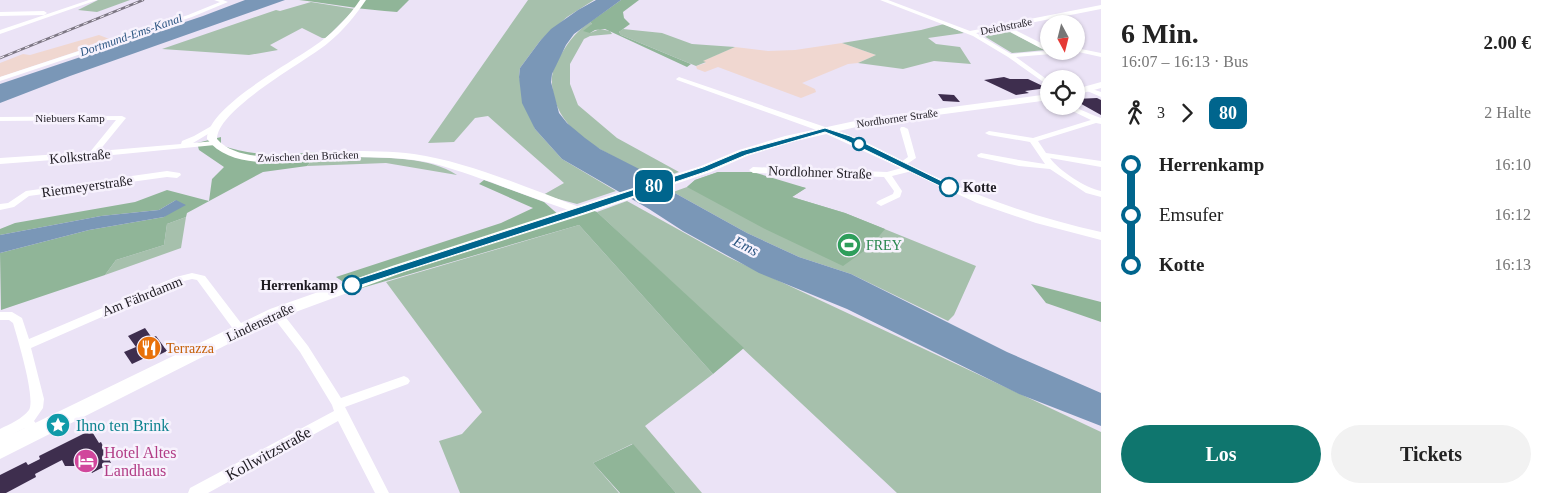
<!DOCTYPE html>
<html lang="de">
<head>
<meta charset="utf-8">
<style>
  body { margin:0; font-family:Georgia,serif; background:#f2f2f2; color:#222; height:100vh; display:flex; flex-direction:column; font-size:19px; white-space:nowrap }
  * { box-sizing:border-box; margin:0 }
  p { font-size:16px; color:#767676 }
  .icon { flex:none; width:28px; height:28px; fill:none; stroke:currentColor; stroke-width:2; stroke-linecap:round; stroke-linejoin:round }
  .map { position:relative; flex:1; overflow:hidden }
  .details { display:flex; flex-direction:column; background:#fff; width:450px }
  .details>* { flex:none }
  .badge { padding:0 10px; border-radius:8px; font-size:18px; line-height:32px }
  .needle { width:32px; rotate:173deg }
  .tools { position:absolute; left:1040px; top:15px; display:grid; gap:10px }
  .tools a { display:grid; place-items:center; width:45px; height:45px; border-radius:50%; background:#fff; box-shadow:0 1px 4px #0004; font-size:25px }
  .map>.badge { position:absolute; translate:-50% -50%; box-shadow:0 0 0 2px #fff }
  .legs { display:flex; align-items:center; gap:8px; height:55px; padding:0 20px; font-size:16px }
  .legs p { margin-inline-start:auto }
  .summary { display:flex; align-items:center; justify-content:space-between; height:85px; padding:0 20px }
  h1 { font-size:28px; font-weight:700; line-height:38px }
  .action { display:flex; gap:10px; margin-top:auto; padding:10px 20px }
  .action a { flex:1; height:58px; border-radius:30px; background:#0f766e; color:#fff; font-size:20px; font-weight:700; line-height:58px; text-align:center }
  .action a+a { background:#f2f2f2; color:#222 }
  ul { padding:0 20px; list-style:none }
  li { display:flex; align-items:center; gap:18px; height:50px; font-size:19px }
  li i { display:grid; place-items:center; width:8px; height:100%; margin:0 6px; background:currentColor }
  li i::after { content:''; width:12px; height:12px; margin:-6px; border:4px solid; border-radius:50%; background:#fff }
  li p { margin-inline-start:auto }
  li:first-child i { background:linear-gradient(#0000 50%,currentColor 0) }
  li:last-child i { background:linear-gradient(currentColor 50%,#0000 0) }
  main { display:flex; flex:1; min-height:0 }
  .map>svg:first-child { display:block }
</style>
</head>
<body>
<main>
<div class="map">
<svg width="1101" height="493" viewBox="0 0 1101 493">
  <rect width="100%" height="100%" fill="#ebe3f6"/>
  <path fill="#f0d7d0" d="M99,35L112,40L95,43L93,46L0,77V63L23,54L30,55Z
    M842,43L876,55L858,63L848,64L802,83L815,89L816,92L801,98L718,67L705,72L697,69L696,66L706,63L702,61L735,47L768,51L795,50Z"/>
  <path fill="#a6c0ac" d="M98,0H130L97,12L78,10Z
    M528,0H594L567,17L540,41L520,68L519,77L535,129L562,159L616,191L577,204L543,195L564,183L488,116L475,118L454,142L428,143Z
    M311,2L355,9L326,38H322L302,28L270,45L278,50L249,55L162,49L276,10L280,11Z
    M590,22L592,24L590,33L600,29L610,31L612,34L590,36L584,39L570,64V84L578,105L617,138L679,172L656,180C619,155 562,142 553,92C551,81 551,72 557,62C566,45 574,33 590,22Z
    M944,24L964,33L928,38L936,44L960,47L971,64L934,61L903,69L858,63L876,55L842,43L921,30Z
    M623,29L662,33L692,44L735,47L703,61L706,62L696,66L621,35L619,32Z
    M1002,29L1006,30L1045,50L1012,53L979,33Z
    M358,157C390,158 429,157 457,175L386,163L307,166L314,158Z
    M718,172H726L806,188L792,197L845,213L976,266L954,315L948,321L851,274L799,257L747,233L673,192L687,187L695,180Z
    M627,201L728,257L1101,432V493H897L597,212Z
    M186,217L181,248L105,275L116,260L164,245L167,224Z
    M579,225L713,374L645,426L702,493H676L632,444L593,463L619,493H460L439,441L462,434L482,412L386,282Z"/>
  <path fill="#90b598" d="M299,0H409L397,12C364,10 332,4 299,0Z
    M621,0H639L623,12L624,18L630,24L619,32L621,35L691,64L687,67L605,29L595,30L590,33L583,31L592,24L590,22Z
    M221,137V145C253,157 283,155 316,152L314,158L307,166L263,172L187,213L186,217L167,224L164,245L116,260L105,275L1,310L0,253L89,230L164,217L176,200L159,210L101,216L0,235V229L15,223L135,202L167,190L209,201L212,179L224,167L199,150L197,143Z
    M718,172H753L806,188L792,197L845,213L885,229L871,246L843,266L765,229L687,187L695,180Z
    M484,180L544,202L560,216L586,208L597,212L744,348L713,374L579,225L355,290L336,277L501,223L533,208L479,184Z
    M1031,284L1101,302V322L1046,303Z
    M633,444L676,493H620L593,463Z"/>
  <path fill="#7a97b7" d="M245,0H285L70,76L0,103V84L203,16Z
    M596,0H621L574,34L566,45L552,74L551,82L559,113L567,123L585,138L600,149L649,174L673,192L747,233L799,257L851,274L1007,352L1101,393V426L1019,394L847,309L759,273L683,231L649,209L562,159L535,129L522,103L519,77L520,68L540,41L551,29L578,10Z
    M176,200L186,205L164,217L89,230L0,253V235L101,216L159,210Z"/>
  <path fill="#3e2e4e" d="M1004,77L1010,79H1028L1047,88L1025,91L1029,93L1016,95L984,80Z
    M938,94L954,95L960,102L943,101Z
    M1097,98L1101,100V115L1076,101V99Z
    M145,328L152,338L156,336L167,351L153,358L151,355L132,364L124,352L136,347L128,336Z
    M91,430L99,443L101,442L111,463L92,473L85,461L75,466H65L62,460L35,474L36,477L6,493H0V475L26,462L28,465L40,459L39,456Z"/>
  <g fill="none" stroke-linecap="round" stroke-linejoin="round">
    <path fill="#fff" fill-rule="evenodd" d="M89,0H97L0,34V30Z
      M214,0H223L228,2L192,17L0,81V77L188,15L220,2Z
      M880,0H888L970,31L1101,5V9L1009,27L1049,47V51L1054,52L1051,54L1016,57L1049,81V86L1008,57L973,36ZM1003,28L1046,51L1011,54L976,33Z
      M0,12L44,11L47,13L44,15L0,16Z
      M1076,48L1101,53V57L1074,51H1076Z
      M679,77L828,128L829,130L825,132H822L677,80L676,79Z
      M1085,88H1089L1101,92V97L1085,90Z
      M1062,106C1079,106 1085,113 1101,118V124L1096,123L1038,141L1046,153L1101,161V167L1050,158C1059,171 1086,188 1101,191V197L1086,193L1050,169L1019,166L978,157L977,155L981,153L1019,160L1045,164L1030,142L989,135L985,133L989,131L1033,138L1091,120Z
      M122,116L126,118L99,151L181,144L182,141L194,136L215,124L219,126L218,128L193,143L215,141L219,143L215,145L92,157L0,164V158L90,152L116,120L0,121V117Z
      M901,127H904L908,129L916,158L901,168L897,165L908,157L900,129Z
      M909,166L912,167V171L892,176L902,191L900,197L881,206L876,203L878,201L893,194L894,191L884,177L753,173L749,170L753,167L887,172Z
      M167,171L180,173L181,175L177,178L167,177L29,196L14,207L0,210V204L8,203L26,191Z
      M192,273L205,276L244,327L246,330L244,333H236L197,280L192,279L184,281L31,348L44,399L43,408L34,421L38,426L36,430L31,431L25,428L0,441V429C10,424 22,419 29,410C36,398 17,337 13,323L9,320H0V312H12L22,318L29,339L176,277Z
      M276,309L280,310L308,346L341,398L404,376L408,378L410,381L408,384L345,407L389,493H375L338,421L208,493H188L190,488L334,411L332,405L300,352L270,313L272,310Z"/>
    <path fill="#fff" fill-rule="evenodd" d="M360,0H366C355,16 343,31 328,43C305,62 217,109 217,139C244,169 309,151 346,151C368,151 392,151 414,154C470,162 532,190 585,209L587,211L585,213H577C548,203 519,193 491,182C466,174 440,163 414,160C390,157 365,157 341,157C302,158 235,176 207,139C207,106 295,61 320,42C336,30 349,16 360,0Z
      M825,127C863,137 898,160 934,176C988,201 1043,219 1101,232V240L1036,223L977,203L822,132L820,130Z"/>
    <path fill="#fff" fill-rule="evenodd" d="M1101,82V88L1076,95V89Z
      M1049,94V100L869,124L792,142L747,156L711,172L586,214L404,272L282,317L0,459V440L270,309L392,266L701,166L739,150L785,136L869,118Z"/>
    <g stroke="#7d7784" stroke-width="2.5">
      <path id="rail" d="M0,58L143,0"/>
    </g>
    <use href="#rail" stroke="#f7f2fd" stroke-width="1" stroke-dasharray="4.5" stroke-linecap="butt"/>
  </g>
  <path fill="#00658d" stroke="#fff" d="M825,128L850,136L954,187L946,189L845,140L825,132L746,155L708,171L584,213L355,287L352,288L346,285L348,282L703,167L741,151Z"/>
  <defs>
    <g id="stadium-disc" transform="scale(1.25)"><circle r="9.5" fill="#2e9e5b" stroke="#f7f2fd"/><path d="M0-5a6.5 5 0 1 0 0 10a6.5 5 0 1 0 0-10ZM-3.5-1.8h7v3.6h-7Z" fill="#fff"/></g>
    <g id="restaurant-disc" transform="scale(1.25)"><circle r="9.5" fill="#e8710a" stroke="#f7f2fd"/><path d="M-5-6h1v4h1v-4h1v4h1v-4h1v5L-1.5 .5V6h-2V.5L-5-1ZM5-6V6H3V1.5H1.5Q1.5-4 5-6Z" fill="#fff"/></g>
    <g id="sight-disc" transform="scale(1.25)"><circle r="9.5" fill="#0f9aa8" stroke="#f7f2fd"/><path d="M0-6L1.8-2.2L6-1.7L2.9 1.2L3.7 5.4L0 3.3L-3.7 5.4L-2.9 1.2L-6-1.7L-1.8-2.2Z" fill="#fff"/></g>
    <g id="hotel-disc" transform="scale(1.25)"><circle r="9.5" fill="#d1479c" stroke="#f7f2fd"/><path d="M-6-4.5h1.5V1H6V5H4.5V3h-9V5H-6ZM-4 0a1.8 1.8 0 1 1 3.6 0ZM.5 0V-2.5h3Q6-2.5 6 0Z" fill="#fff"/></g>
  </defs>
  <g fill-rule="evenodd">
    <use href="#stadium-disc" x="849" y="245"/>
    <use href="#restaurant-disc" x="149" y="348"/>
    <use href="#sight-disc" x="58" y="425"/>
    <use href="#hotel-disc" x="86" y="461"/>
  </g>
  <g fill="#fff" stroke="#00658d" stroke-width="2.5">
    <circle cx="859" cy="144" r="6"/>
    <circle cx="949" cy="187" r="9"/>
    <circle cx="352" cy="285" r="9"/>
  </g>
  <g text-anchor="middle" stroke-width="5" stroke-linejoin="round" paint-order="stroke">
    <g font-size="11" fill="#1e1b22" stroke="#f7f2fd">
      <text transform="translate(1006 26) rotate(-11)" y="4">Deichstraße</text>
      <text x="70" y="122">Niebuers Kamp</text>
      <text transform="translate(897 118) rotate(-8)" y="4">Nordhorner Straße</text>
      <text transform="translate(308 156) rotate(-2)" y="4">Zwischen den Brücken</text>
    </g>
    <g font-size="12" font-style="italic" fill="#2c5682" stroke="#f7f2fd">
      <text transform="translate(131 35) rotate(-19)" y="4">Dortmund-Ems-Kanal</text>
    </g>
    <g font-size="14" fill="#1e1b22" stroke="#f7f2fd">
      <text transform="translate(80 156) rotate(-5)" y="5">Kolkstraße</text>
      <text transform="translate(820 172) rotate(2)" y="5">Nordlohner Straße</text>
      <text transform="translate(87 186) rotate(-8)" y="5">Rietmeyerstraße</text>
      <text transform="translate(142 296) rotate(-22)" y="5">Am Fährdamm</text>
      <text transform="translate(260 322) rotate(-25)" y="5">Lindenstraße</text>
    </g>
    <g font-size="14" font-weight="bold" fill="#1e1b22" stroke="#f7f2fd" text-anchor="start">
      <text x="963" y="192">Kotte</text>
      <text x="338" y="290" text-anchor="end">Herrenkamp</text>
    </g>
    <g font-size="14" fill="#27864d" stroke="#f7f2fd" text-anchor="start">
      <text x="866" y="250">FREY</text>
    </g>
    <g font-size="14" fill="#c56008" stroke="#f7f2fd" text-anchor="start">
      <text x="166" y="353">Terrazza</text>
    </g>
    <g font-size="15" font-style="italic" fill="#2c5682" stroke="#f7f2fd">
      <text transform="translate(746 246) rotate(27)" y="5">Ems</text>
    </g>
    <g font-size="16" fill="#0d838f" stroke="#f7f2fd" text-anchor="start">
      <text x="76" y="431">Ihno ten Brink</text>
    </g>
    <g font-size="16" fill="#b23c85" stroke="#f7f2fd" text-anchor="start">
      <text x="104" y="458">Hotel Altes<tspan x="104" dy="18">Landhaus</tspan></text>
    </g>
    <g font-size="16" fill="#1e1b22" stroke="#f7f2fd">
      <text transform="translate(268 453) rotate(-29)" y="6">Kollwitzstraße</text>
    </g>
  </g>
</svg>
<div class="tools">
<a><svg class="needle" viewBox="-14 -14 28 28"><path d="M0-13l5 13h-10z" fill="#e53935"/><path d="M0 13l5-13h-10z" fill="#767676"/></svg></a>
<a><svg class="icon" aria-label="locate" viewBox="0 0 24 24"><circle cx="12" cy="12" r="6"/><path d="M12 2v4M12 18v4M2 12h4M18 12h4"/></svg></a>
</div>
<b class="badge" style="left:654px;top:186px;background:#00658d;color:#fff">80</b>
</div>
<section class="details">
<div class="summary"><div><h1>6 Min.</h1><p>16:07 – 16:13 · Bus</p></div><b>2.00 €</b></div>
<div class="legs"><svg class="icon" aria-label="walk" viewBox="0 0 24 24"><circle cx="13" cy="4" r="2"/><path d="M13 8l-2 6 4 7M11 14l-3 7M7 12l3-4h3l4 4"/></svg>3<svg class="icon" aria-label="forward" viewBox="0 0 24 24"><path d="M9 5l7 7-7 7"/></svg><b class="badge" style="background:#00658d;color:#fff">80</b><p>2 Halte</p></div>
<ul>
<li><i style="color:#00658d"></i><b>Herrenkamp</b><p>16:10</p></li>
<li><i style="color:#00658d"></i><span>Emsufer</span><p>16:12</p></li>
<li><i style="color:#00658d"></i><b>Kotte</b><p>16:13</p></li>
</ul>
<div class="action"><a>Los</a><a>Tickets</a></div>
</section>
</main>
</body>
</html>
